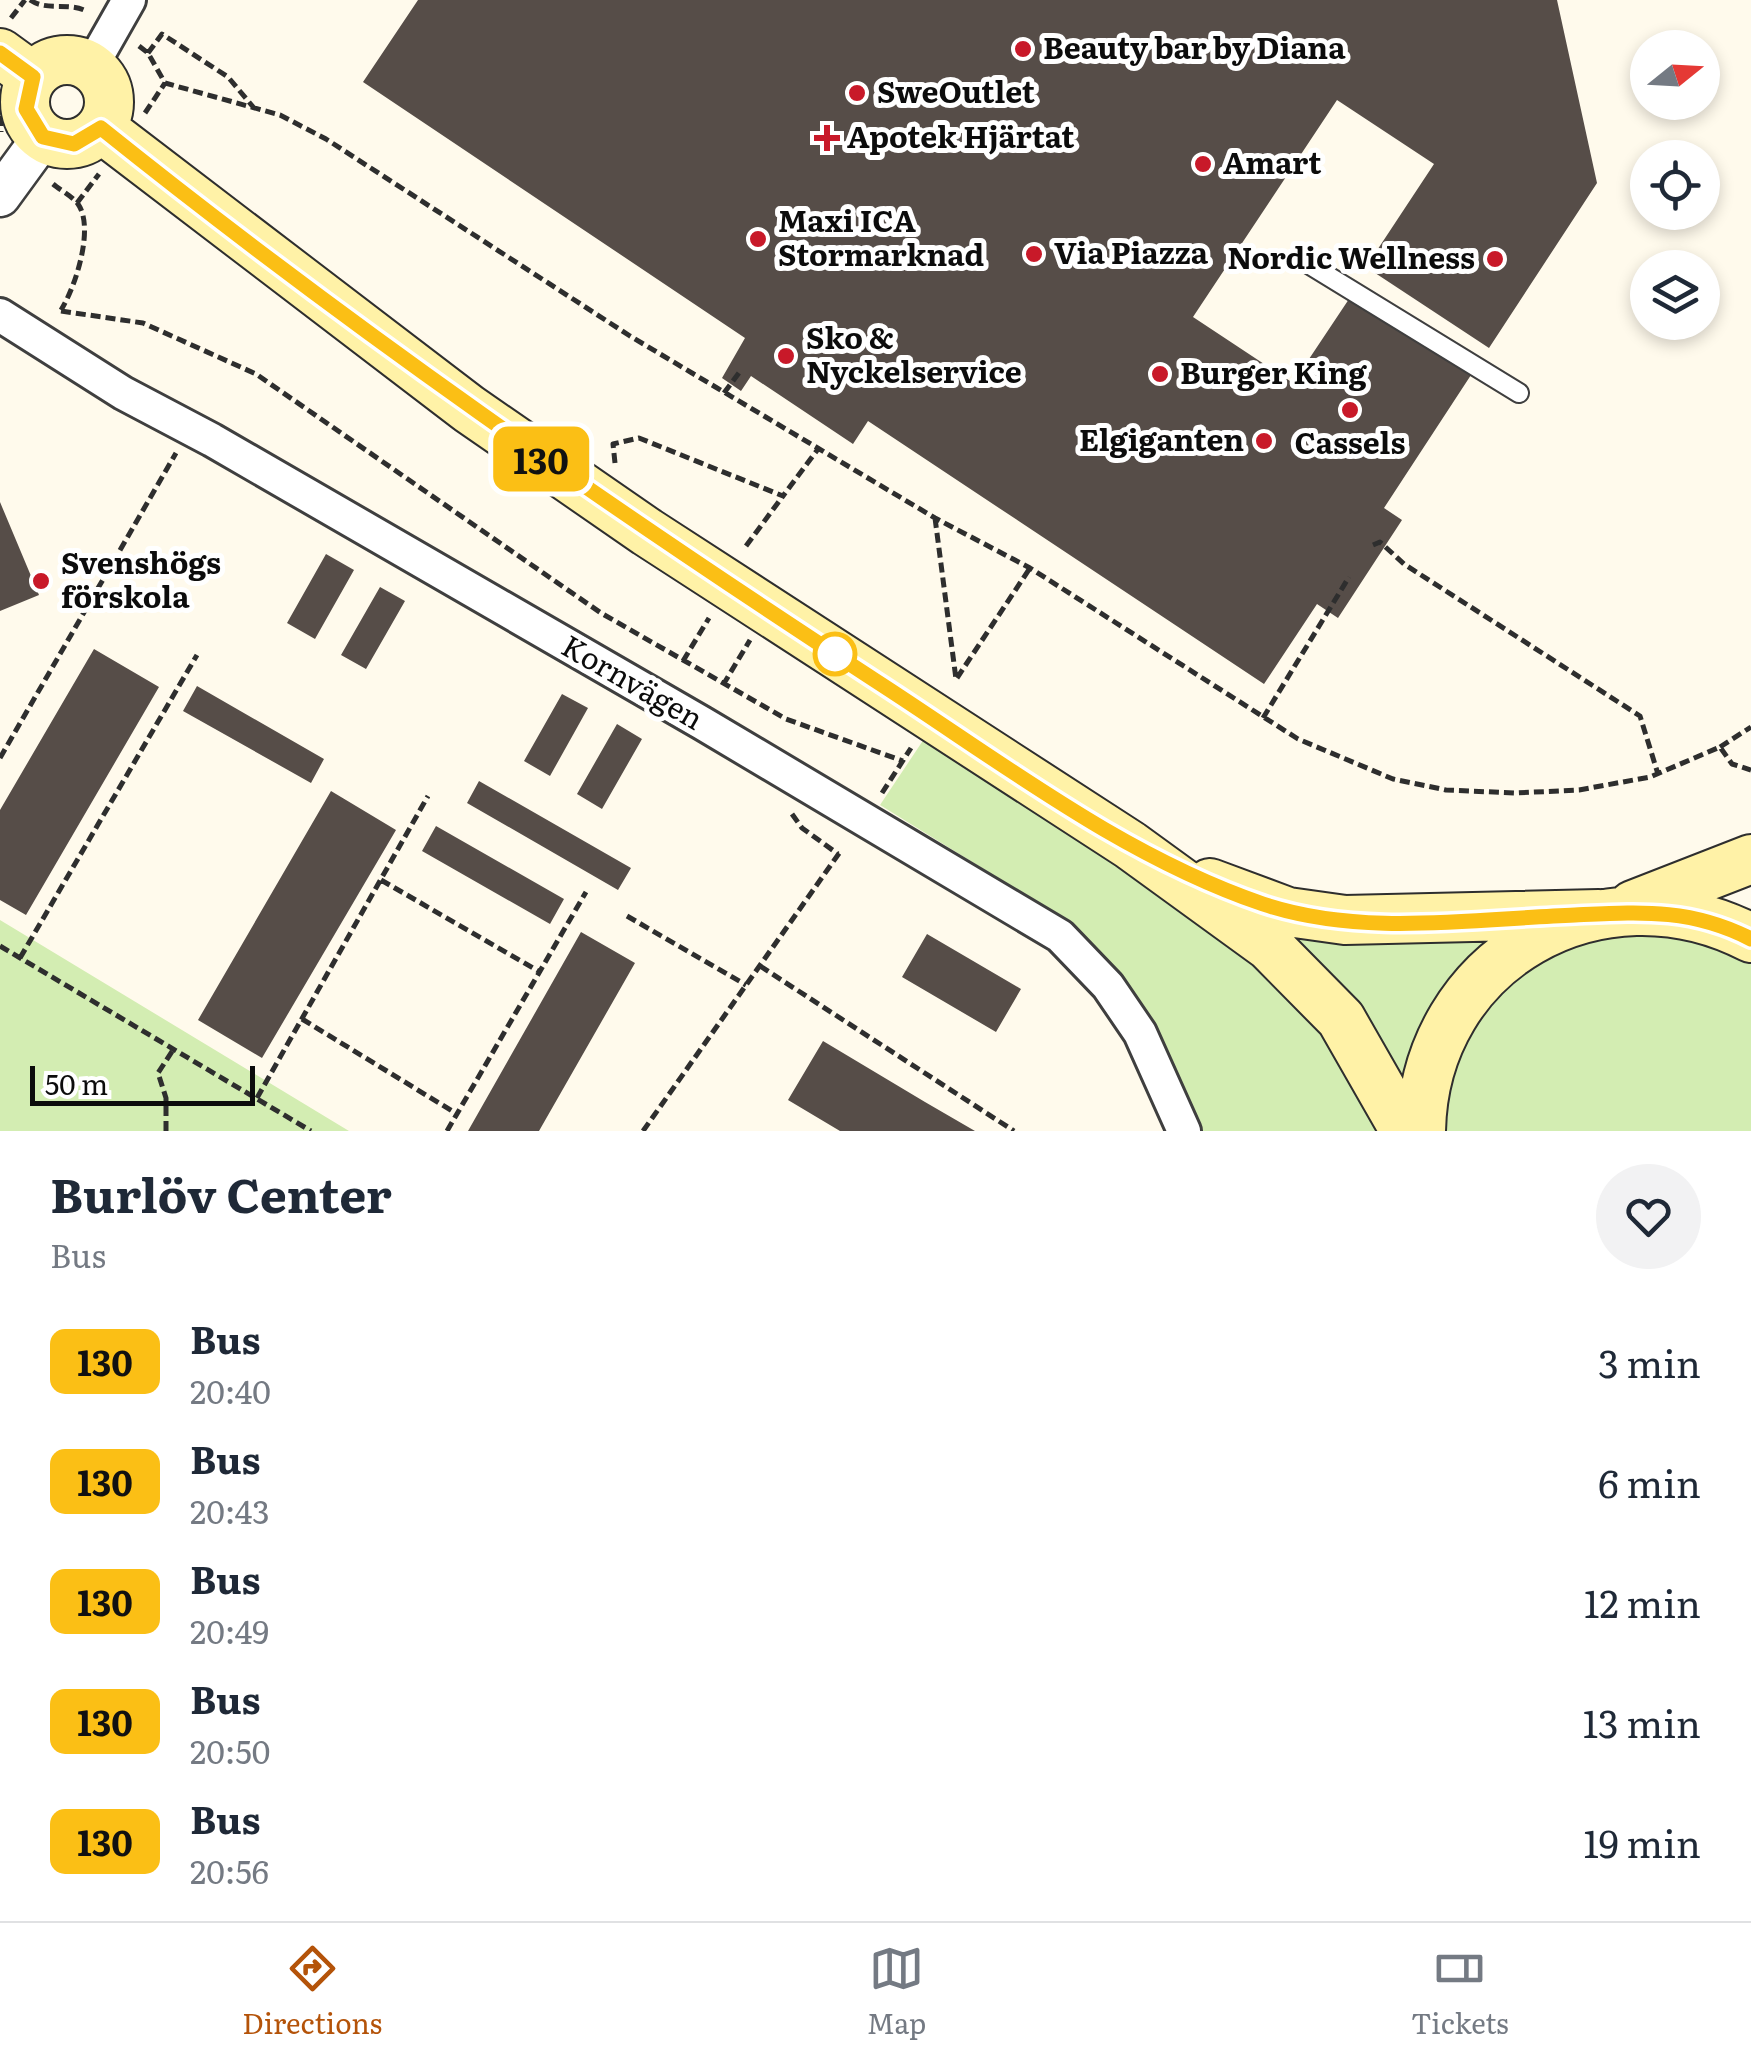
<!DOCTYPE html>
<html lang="en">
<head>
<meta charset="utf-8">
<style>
  body { margin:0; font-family:Literata,serif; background:#f2f2f3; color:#1f2937; height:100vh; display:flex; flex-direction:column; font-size:38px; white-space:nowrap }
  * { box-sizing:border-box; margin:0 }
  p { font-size:32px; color:#747a83 }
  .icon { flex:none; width:55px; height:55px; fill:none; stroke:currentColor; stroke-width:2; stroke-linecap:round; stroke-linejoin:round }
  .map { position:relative; height:1131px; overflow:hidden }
  .panel { display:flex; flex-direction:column; background:#fff; flex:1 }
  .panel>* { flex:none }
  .badge { padding:0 20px; border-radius:15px; font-size:35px; line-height:65px }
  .needle { width:65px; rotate:72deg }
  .buttons { position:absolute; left:1630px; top:30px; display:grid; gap:20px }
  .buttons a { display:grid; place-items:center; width:90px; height:90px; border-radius:50%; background:#fff; box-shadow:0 5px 15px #0003; font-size:50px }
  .scale { position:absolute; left:30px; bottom:25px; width:225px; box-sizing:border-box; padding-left:10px; border:5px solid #0c0c0c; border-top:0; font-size:28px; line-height:35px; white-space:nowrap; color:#0c0c0c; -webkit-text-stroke:8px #fff; paint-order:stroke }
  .map>.badge { position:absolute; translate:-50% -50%; box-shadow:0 0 0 5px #fff }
  .round { display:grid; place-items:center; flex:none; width:105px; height:105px; border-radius:52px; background:#f2f2f3 }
  .head { display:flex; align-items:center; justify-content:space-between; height:170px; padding:0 50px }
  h1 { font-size:48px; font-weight:700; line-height:75px }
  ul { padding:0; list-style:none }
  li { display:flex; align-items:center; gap:30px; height:120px; padding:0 50px }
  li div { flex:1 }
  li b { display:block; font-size:38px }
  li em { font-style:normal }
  li .badge { min-width:110px; font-weight:700; text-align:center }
  .tab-bar { display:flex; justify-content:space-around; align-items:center; height:140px; border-top:2px solid #e0e1e3; background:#fff; font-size:28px; color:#747a83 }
  .tab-bar a { display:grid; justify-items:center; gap:5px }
  .tab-bar .on { color:#b45309 }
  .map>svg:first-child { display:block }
</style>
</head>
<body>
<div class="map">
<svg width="1751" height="1131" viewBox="0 0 1751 1131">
  <rect width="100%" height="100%" fill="#fffaec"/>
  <path fill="#d3edb2" d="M926,736L1227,928L1336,1031L1384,1131H1197L1080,937L1029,897L880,805Z
    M1220,897L1512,926L1403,1098Z
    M0,920L349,1131H0Z
    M1658,932L1730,951L1751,963V1131H1443C1449,1046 1498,970 1580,941C1603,933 1633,934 1658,932Z"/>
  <path fill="#564d48" d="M418,0H1557L1597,183L1489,348L1366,267L1434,164L1337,100L1193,317L1293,383L1351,296L1471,375L1384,508L1402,520L1338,618L1317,604L1264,684L868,421L853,444L751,376L741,391L722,378L745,338L363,82Z
    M0,502L39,595L0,611Z
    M326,554L354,570L315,639L287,623Z
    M380,587L405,601L366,669L341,655Z
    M94,649L159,687L26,915L0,900V810Z
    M197,686L324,759L311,783L183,711Z
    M562,694L588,708L550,776L524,761Z
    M617,724L642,739L602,809L577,794Z
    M479,781L631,868L618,890L467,803Z
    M331,791L396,830L262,1058L198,1020Z
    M436,826L564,899L550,924L422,851Z
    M581,932L635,963L539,1131H468Z
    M927,934L1021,989L996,1032L902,977Z
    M823,1041L925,1102L975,1131H840L788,1100Z"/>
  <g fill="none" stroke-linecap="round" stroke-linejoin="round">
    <g stroke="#3f3f3f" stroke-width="22">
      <path id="service" d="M1302,260L1519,393"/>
    </g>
    <g stroke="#3f3f3f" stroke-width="38">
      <path id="minor" d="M91,67L129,0
        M0,315L123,393L212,440L702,723L1060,936L1108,986L1140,1033L1184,1131"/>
    </g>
    <g stroke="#3f3f3f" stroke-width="45">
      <path id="tertiary" d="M0,196L43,137"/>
    </g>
    <g stroke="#2e2e2e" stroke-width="52">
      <path id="secondary" d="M0,53L33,77
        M25 102a42 42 0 1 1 84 0a42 42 0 1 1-84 0Z
        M101,128L469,409L647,532L1130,845L1269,946L1341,1019L1405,1131
        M1210,883L1288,912L1345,920L1599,914
        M1633,905L1751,859
        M1421,1131C1424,959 1600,860 1751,938"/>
    </g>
    <path stroke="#2e2e2e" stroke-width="5" stroke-dasharray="10 5" stroke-linecap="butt" d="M30,0C48,12 69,1 88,12
      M11,18L25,0
      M139,46L148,53L165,83L280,115L326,139L630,336L935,518L1030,568L1298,739L1393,779L1446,790L1515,793L1579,790L1650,777L1720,747L1732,764L1751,770
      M148,53L162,34L228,77L254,108
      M0,101L1,132
      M145,113L165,83
      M53,184C60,190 72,196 78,204C95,228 75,288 61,310
      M77,203L99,174
      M61,311L143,323L256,374L601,613L786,719L903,761
      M724,393L741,370
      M615,463L613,444L639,438L783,496L818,449
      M935,518L956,679
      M1373,545L1380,542L1404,564L1640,716L1658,774
      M746,546L783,496
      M683,661L709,618
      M957,678L1030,568
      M723,685L750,640
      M1263,718L1349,577
      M1720,747L1751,727
      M0,758L176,453
      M882,793L911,748
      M792,814L802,828L838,854
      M381,880L540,972
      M627,916L746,985
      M0,946L311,1131
      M20,958L197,655
      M760,966L1014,1131
      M302,1019L457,1114
      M257,1098L428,796
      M166,1131V1098L158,1073L173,1050
      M447,1131L586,892
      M643,1131L840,852"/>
    <use href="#service" stroke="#fff" stroke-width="18"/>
    <use href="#minor" stroke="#fff" stroke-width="32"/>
    <use href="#tertiary" stroke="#fff" stroke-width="40"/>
    <use href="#secondary" stroke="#fff2a7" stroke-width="48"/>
  </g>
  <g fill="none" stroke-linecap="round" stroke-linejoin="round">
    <g stroke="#fff" stroke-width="22">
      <path id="line" d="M0,53L33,77L26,109L43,137L74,144L101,128C349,327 609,507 876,681C1000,761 1122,856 1263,904C1362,937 1473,919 1575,915C1640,912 1691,908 1751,939"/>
    </g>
    <use href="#line" stroke="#fbbf15" stroke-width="15"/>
  </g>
  <g fill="#c81929" stroke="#fff" stroke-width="4">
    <circle cx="1023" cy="49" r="10"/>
    <circle cx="857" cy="93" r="10"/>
    <path d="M822 123h10v10h10v10h-10v10h-10v-10h-10v-10h10z"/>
    <circle cx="1203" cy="164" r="10"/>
    <circle cx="758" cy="239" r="10"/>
    <circle cx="1034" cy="254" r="10"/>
    <circle cx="1495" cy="259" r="10"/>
    <circle cx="786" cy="356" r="10"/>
    <circle cx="1160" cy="374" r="10"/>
    <circle cx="1350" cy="410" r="10"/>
    <circle cx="1264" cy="441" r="10"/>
    <circle cx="41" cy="581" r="10"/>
  </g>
  <circle fill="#fff" stroke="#fbbf15" stroke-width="5" cx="835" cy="654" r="20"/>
  <g text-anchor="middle" stroke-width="10" stroke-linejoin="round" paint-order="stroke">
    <g font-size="30" font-weight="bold" fill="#0c0c0c" stroke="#fff" text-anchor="start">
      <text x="1043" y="59">Beauty bar by Diana</text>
      <text x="877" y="103">SweOutlet</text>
      <text x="847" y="148">Apotek Hjärtat</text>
      <text x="1223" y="174">Amart</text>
      <text x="778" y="232">Maxi ICA<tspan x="778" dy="34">Stormarknad</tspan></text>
      <text x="1054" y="264">Via Piazza</text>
      <text x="1475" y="269" text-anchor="end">Nordic Wellness</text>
      <text x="806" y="349">Sko &amp;<tspan x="806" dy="34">Nyckelservice</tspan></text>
      <text x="1180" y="384">Burger King</text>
      <text x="1244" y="451" text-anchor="end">Elgiganten</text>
      <text x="1350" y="454" text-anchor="middle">Cassels</text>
      <text x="61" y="574">Svenshögs<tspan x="61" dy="34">förskola</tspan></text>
    </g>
    <g font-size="30" fill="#0c0c0c" stroke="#fff">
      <text transform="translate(632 683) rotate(30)" y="10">Kornvägen</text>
    </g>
  </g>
</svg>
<div class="buttons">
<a><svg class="needle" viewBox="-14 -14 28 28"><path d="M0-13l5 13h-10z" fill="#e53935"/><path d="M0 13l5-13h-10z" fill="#747a83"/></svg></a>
<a><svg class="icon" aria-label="locate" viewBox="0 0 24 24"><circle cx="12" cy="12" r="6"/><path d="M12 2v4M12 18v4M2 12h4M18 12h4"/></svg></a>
<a><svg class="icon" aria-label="layers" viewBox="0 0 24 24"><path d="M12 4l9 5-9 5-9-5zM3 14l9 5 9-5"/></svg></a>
</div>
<div class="scale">50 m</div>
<b class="badge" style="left:541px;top:459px;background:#fbbf15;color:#111">130</b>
</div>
<section class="panel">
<div class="head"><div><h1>Burlöv Center</h1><p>Bus</p></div><a class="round"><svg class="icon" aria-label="heart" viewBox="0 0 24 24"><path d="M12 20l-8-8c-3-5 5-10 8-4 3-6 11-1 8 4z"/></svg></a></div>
<ul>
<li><span class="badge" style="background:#fbbf15;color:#111">130</span><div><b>Bus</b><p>20:40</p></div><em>3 min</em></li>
<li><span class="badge" style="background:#fbbf15;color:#111">130</span><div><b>Bus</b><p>20:43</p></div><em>6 min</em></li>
<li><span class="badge" style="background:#fbbf15;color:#111">130</span><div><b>Bus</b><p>20:49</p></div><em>12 min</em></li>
<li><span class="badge" style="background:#fbbf15;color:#111">130</span><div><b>Bus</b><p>20:50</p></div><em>13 min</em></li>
<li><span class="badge" style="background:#fbbf15;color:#111">130</span><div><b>Bus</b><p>20:56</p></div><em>19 min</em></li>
</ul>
</section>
<nav class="tab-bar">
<a class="on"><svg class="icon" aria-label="directions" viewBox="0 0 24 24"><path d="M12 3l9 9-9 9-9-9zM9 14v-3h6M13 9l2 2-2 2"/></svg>Directions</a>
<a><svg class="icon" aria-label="map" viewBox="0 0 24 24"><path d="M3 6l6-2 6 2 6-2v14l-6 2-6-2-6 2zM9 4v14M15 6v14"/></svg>Map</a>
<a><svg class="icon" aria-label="tickets" viewBox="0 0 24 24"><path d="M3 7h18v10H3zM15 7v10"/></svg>Tickets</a>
</nav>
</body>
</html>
